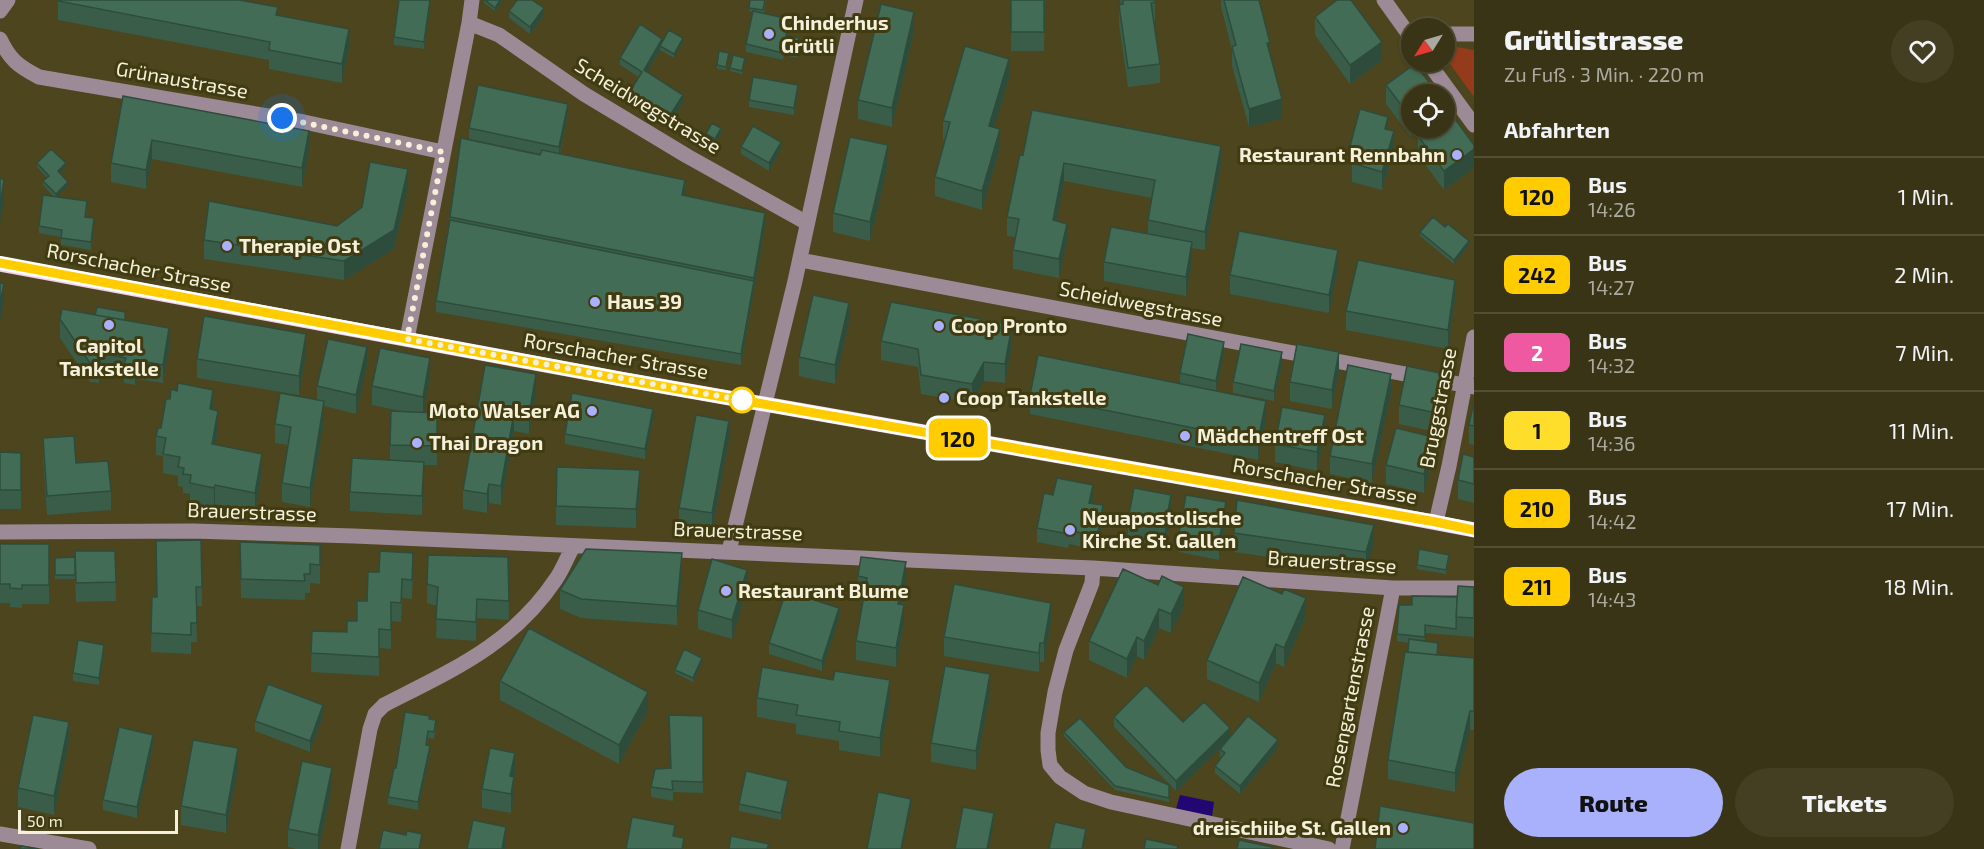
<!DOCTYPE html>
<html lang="de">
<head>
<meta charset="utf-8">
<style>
  body { margin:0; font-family:"Exo 2",sans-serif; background:#443f23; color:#f1f3f6; height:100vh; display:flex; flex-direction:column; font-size:22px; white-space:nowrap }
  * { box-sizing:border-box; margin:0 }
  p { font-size:20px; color:#abaaa1 }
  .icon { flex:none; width:33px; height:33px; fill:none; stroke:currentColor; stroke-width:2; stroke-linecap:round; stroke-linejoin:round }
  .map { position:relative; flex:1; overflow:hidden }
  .panel { display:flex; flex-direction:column; background:#393416; width:510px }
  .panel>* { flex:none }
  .badge { padding:0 12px; border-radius:9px; font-size:21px; line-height:39px }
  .needle { width:39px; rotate:233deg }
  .fabs { position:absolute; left:1401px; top:18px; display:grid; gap:12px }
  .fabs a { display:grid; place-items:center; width:54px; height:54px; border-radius:50%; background:#393416; box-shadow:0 2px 4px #0004,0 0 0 2px #534f35; font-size:30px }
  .scale { position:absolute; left:18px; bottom:15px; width:160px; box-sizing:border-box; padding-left:6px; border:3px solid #f4f0da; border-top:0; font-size:16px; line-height:21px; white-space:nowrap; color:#f4f0da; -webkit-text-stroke:4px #413b12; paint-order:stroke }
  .you { position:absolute; width:30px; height:30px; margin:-15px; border:4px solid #fff; border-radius:50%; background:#1a73e8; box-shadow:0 0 0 9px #1a73e833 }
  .map>.badge { position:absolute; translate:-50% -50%; box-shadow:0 0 0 3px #fff }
  h2 { padding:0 30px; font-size:22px; line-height:54px }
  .round { display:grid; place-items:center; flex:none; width:63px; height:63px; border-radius:32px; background:#443f23 }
  .summary { display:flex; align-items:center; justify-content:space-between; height:102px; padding:0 30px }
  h1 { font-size:28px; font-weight:800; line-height:45px }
  .action { display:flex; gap:12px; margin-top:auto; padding:12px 30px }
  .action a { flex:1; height:69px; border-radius:36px; background:#a9b0fc; color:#111; font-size:24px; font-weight:800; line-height:69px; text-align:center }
  .action a+a { background:#443f23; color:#f1f3f6 }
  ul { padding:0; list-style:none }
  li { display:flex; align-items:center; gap:18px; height:78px; padding:0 30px; border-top:2px solid #534f35 }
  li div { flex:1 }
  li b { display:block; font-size:22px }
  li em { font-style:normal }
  li .badge { min-width:66px; font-weight:700; text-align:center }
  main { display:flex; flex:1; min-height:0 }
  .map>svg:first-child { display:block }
</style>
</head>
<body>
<main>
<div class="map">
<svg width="1474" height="849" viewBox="0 0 1474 849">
  <rect width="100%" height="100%" fill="#4c451d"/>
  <path fill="#933b1b" d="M1457,47L1474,50V97L1445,57Z"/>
  <path fill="#220672" d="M1180,795L1214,802L1212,816L1176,809Z"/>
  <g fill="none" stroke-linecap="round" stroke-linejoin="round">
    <path stroke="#9c8a96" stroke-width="15" d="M1384,0L1412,39
      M0,11L8,0
      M469,23L499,35L584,94L687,156L807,223
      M1444,34H1474
      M0,39C10,60 18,66 39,77L304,122L443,152
      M1428,62L1474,125
      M800,260L1474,387
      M407,339L469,23L472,0
      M1436,522L1449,466L1474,337
      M0,532L193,531L354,536L1093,568L1393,588H1474
      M729,551L795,281L856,0
      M1093,568L1092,583L1066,650L1055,692L1048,733V750L1050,765L1060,777L1084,793L1111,802L1329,849
      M0,834L89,849
      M348,849L370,729L375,714L384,705C452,670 512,645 556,579C563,569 567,557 573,547
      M1342,849L1393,588"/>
    <path stroke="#f3cee5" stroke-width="15" d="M0,264L621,379L1385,513L1474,530"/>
  </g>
  <path fill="#395d49" d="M484,0H503L495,11L484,3Z
    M766,0L764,14L789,26L787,36L799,46L797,58L784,55L783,60L746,52V44L753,12L749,11V8Z
    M1011,0H1045L1044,51H1011Z
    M1120,0H1155V21H1154L1160,64V83L1128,87L1119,24V5H1121Z
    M1221,0H1259L1282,118L1249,127L1232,66V50L1221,7Z
    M58,1L278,15L349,48L342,83L269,69V60L58,20Z
    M430,7L424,49L394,45V37Z
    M509,11L544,16L530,34L509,18Z
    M1315,17L1382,60L1350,84L1315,35Z
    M914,31L892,127L858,119V100Z
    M683,41L674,58L660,50L647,72L683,102L669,125L629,100V93L639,77L620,65V58L662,42Z
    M729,56L726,70L717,69V65Z
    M745,62L742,74L730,71V68Z
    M1009,78L994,127L1000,148L982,210L935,196V177L945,140H943V121Z
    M1386,85L1438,94L1411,137L1386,104Z
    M798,92L794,115L749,107V100Z
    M123,96L309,150L302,187L152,159L146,189L111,182V163Z
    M568,114L560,154L685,194V196L765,226L741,365L436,312V301L450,217L540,155L541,154L469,139V128Z
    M1388,130L1394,150L1382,190L1352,182V165H1350V146Z
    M721,132L715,143L706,138V134Z
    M1418,136L1474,145V168L1444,190L1418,155Z
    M741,147L781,149L769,171L741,154Z
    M1020,154L1221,165L1205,250L1192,248V261L1186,296L1104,281V262L1148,234V220L1152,198L1064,181L1056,221L1067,242L1059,278L1013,269V250L1016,237L1007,236V217Z
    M37,163L66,167L59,173L68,185L56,197L87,209L86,217L94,226L91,250L61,245V237L39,233V226L54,197L43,185V181L47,178L37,167Z
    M888,164L870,241L833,232V213Z
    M408,188L394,249L344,280L204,259V240L337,226Z
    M1445,227L1469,245L1454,264L1420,236V232Z
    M1338,269L1329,313L1230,294V275Z
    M1455,299L1448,349L1346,330V311Z
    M60,319L125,320L169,347L163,383L137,379L135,385L124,383V376L101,372L99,383L90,382L60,338Z
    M849,322L835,384L799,376V357Z
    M881,341L1012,344L1005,383L984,381L972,403L921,394L918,367L881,360Z
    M1224,352L1216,391L1180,383V373Z
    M306,353L299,395L197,378V359Z
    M1282,363L1274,401L1233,393V382Z
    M485,365L536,393L529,434L514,431L501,505L489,503L487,513L463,509V490Z
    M367,366L356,414L324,406V420L310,507L282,502V483L288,445L275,443V424L317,400V386Z
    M1339,371L1332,409L1290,401V382Z
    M430,377L423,412L437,413V465H424L422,515L350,511V492L390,460V445L401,411L372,405V386Z
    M1391,393L1372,483L1330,474V456Z
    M1444,393L1436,432L1399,424V405Z
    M1030,395L1266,420L1258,460L1030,414Z
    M1474,402V445L1469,444V425Z
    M213,410L218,430L215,445L262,473L255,512L215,504L214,507L190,502V494L183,493V487L178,486V476L163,473V456L156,455V436L161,428Z
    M653,420L645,459L565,444V434Z
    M1325,434L1317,471L1275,462V444Z
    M43,438L76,463L111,491V510L47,515L43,457Z
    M729,440L712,532L679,527V508Z
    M0,452L21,453V509H0Z
    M1433,455L1424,493L1386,484V465Z
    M1474,457V503L1458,499V480Z
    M640,489L636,528L556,525V506Z
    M1053,495L1093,499L1092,503L1103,519L1097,550L1069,544L1068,548L1037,542V528Z
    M1171,514L1165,546L1128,539V520Z
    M1226,521L1219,560L1179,552V533Z
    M1234,533L1374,543L1366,571L1234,552Z
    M201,540L202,606H196L197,642H191V654L151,652L152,597H157Z
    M240,542L320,545V584L310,583V593H305V600L241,598Z
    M0,544H49V604H22V608L10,607V603H0Z
    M115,551L116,601L76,602L75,575V579H55V558L75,557Z
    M428,555L508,557L509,620L477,618L476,641L436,638L437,606L427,603Z
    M1449,559L1446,574L1417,569V565Z
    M1123,569L1184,606L1171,633L1159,628L1144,660L1137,656L1127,678L1089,660V641Z
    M379,572H413L412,599L402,598L401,622L391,621V649L379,648V676L311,672L312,631L347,632L357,621L367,601Z
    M682,572L677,625L581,618L560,609V590Z
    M858,576L906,581L902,605L904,624L896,667L856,660V641L864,597L858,595Z
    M1474,587V637L1425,633V641L1437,655L1474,658V730H1470L1455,792L1388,779V760L1409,643L1397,641V634L1412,605L1457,597Z
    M747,589L732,639L698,629V610Z
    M1306,617L1284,667L1276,663L1259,702L1207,679V660Z
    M839,618L822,671L769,654V643Z
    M1051,622L1044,662H1040L1039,672L944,656V637Z
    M104,652L99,685L73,681V673Z
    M702,662L693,682L675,673V670Z
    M500,681L648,711L619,764L500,700Z
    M990,693L976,770L931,762V743Z
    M757,698L890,699L880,757L839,750V741L796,734V724L757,717Z
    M323,715L310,752L255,731V721Z
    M703,716V793L673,792V801L651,797V787L671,768Z
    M1114,717L1183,722L1230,737L1278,748L1240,794L1215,773V766L1221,758L1220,757V749L1224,745L1176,791L1114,727Z
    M430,719L436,727L434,739L428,738L427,745L430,753L418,810L388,804V797L396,768Z
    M1064,732L1126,767L1169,785V802L1115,790L1064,736Z
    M69,741L54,815L18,807V788Z
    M153,746L137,818L103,810V800Z
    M238,767L226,833L181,825V806Z
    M515,772L514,777V796L511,813L482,808V789Z
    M332,786L319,849H296L288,847V829Z
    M788,788L781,820L739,811V804Z"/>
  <path fill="#2e4c3c" d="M430,0V7L424,49V42Z
    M500,0H503L495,11V8Z
    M544,8V16L530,34V27Z
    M914,12V31L892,127V108Z
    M789,19V26L786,42V35Z
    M349,29V48L342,83V64Z
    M683,38V41L674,58V54Z
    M799,38V46L797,58V51Z
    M662,39V46H660V50L644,77V70Z
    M1382,42V60L1350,84V65Z
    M1267,43H1270V62Z
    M1009,59V78L989,145V126Z
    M798,85V92L794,115V108Z
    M683,95V102L669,125V117Z
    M1282,99V118L1249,127V109Z
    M568,104V114L559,157V147Z
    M1388,117V136L1385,129Z
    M1412,117V128H1423L1411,137Z
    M721,128V132L715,143V139Z
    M1000,129V148L982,210V191Z
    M309,131V150L302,187V168Z
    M1394,131V150L1382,190V172Z
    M152,140V159L146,189V170Z
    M781,142V149L769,171V163Z
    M888,145V164L870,241V222Z
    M1221,146V165L1205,250V232Z
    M1474,149V168L1444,190V171Z
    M66,163V167L58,175V171Z
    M1064,163V181L1053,239V220Z
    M408,169V188L394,249L344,280V261Z
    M4,180V199L0,223V204Z
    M685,180V194L682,209V195Z
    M68,182V185L56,198V194Z
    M765,213V226L741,365V354Z
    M94,218V226L91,250V242Z
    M1067,224V242L1059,278V259Z
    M1469,241V245L1454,264V260Z
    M1192,242V261L1186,296V277Z
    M1338,250V269L1329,313V295Z
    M1455,280V299L1448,349V330Z
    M4,284V302L0,322V303Z
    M849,303V322L835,384V365Z
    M1012,325V344L1005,383V364Z
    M169,328V347L163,383V365Z
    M306,334V353L299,395V376Z
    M1224,342V352L1216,391V381Z
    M367,347V366L356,414V395Z
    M1282,352V363L1274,401V391Z
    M1339,352V371L1332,409V390Z
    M101,353V372L99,383V364Z
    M430,358V377L423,416V397Z
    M137,360V379L135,385V366Z
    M984,362V381L972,403V384Z
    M536,374V393L529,434V415Z
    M1391,374V393L1372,483V464Z
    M1444,374V393L1436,432V413Z
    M213,390V409L210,428V409Z
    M324,401V420L310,507V488Z
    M1266,401V420L1258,460V441Z
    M653,409V420L645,459V449Z
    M218,411V430L212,463V444Z
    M514,413V431L501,505V486Z
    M1325,415V434L1317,471V452Z
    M729,421V440L712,532V513Z
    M1433,437V455L1424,493V474Z
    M262,454V473L255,512V493Z
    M424,462V481L422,515V496Z
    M640,470V489L636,528V509Z
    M489,484V503L487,513V494Z
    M215,485V504L214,507V488Z
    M1093,485V499L1089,516V503Z
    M1171,495V514L1165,546V527Z
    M1226,502V521L1219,560V541Z
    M1103,505V519L1097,550V537Z
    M1374,525V543L1366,571V552Z
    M682,553V572L677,625V606Z
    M906,562V581L898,623V604Z
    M747,570V589L732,639V620Z
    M1184,587V606L1171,633V614Z
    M1306,598V617L1284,667V648Z
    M477,599V618L476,641V622Z
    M1051,603V622L1044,662V643Z
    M904,605V624L896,667V648Z
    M839,608V618L822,671V661Z
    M1159,609V628L1144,660V641Z
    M1137,637V656L1127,678V659Z
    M1040,643V662L1039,672V653Z
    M1276,644V663L1259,702V683Z
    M104,645V652L99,685V678Z
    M702,658V662L693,682V678Z
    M990,674V693L976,770V751Z
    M890,680V699L880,757V738Z
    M648,692V711L619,764V745Z
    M323,705V715L310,752V741Z
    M1470,711V730L1455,792V773Z
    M69,722V741L54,815V796Z
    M1230,728V739L1176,791V781Z
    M153,735V746L137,818V807Z
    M1278,740V748L1240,794V786Z
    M430,746V753L418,810V802Z
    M238,748V767L226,833V815Z
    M515,753V772L510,795V776Z
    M332,768V786L319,849H318V835Z
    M514,777V796L511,813V794Z
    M788,781V788L781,820V813Z
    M911,799V806L902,849H901Z
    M994,813V820L989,849H987Z
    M506,827V845L505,849H502Z
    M1086,829V836L1083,849H1082Z"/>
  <path fill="#426c55" stroke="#2e4c3c" stroke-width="1.5" d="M58,0H239L278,7L276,15L349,29L342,64L269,50L270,42L58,1Z
    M399,0H430L424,42L394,37Z
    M485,0H500L495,8Z
    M517,0H532L544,8L530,27L509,11Z
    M750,0H765L763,10L749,8Z
    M1011,0H1044V32H1011Z
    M1123,0H1155V2L1151,3L1160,64L1128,68L1119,5L1123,4Z
    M1224,0H1259L1270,43H1267L1282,99L1249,109L1232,47L1236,45Z
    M1337,0H1351L1382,42L1350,65L1315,17Z
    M881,4L914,12L892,108L858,100Z
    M753,11L789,19L786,35L799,38L797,51L784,48L783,53L746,44Z
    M640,24L662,39L644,70L683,95L669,117L629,93L642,72L620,58Z
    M669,30L683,38L674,54L660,46Z
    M965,46L1009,59L989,126L1000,129L982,191L935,177L950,122L943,121Z
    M719,51L729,53L726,67L717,65Z
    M733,55L745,58L742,71L730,68Z
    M1415,64L1438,94H1412L1411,118L1386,85Z
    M753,77L798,85L794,108L749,100Z
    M478,85L568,104L559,147L469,128Z
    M123,96L309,131L302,168L152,140L146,170L111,163Z
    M1360,109L1388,117L1385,129L1394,131L1382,172L1352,163L1357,148L1350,146Z
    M1032,110L1221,146L1205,232L1148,220L1155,180L1064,163L1053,220L1067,224L1059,259L1013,250L1019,219L1007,217L1020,154L1023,155Z
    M1450,112L1474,145V149L1444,171L1418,136L1429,128H1444V116Z
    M712,123L721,128L715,139L706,134Z
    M753,126L781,142L769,163L741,147Z
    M850,137L888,145L870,222L833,213Z
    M461,138L540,155L542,150L685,180L682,195L765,213L754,278L450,217Z
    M51,149L66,163L58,171L68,182L56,194L43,181L49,176L37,163Z
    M370,162L408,169L394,230L344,261L204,240L209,201L337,226L362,207Z
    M0,178L4,180L0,204Z
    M43,195L87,201L85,217L94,218L91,242L61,238L62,230L39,226Z
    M1433,217L1445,227L1448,224L1469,241L1454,260L1420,232Z
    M450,220L754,281L741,354L436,301Z
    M1111,227L1192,242L1186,277L1104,262Z
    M1239,231L1338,250L1329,295L1230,275Z
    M1358,260L1455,280L1448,330L1346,311Z
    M0,283L4,284L0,303Z
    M813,295L849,303L835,365L799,357Z
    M891,302L1012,325L1005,364L984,362L972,384L921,375L918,349L881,341Z
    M97,307L125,312V320L95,315Z
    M62,309L169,328L163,365L137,360L135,366L124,364L126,358L101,353L99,364L90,363L60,319Z
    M204,316L306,334L299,376L197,359Z
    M1188,334L1224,342L1216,381L1180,373Z
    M328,339L367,347L356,395L317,386Z
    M1241,344L1282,352L1274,391L1233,382Z
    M1297,344L1339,352L1332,390L1290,382Z
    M380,348L430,358L423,397L372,386Z
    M1038,355L1266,401L1258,441L1030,395Z
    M485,365L536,374L529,415L514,413L501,486L489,484L487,494L463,490Z
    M1348,365L1391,374L1372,464L1330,456Z
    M1407,366L1444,374L1436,413L1399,405Z
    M178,383L213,390L210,409L218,411L212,444L262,454L255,493L215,485L214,488L190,483L191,475L183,474L184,468L178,467L180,457L163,454L166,438L156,436L158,428H161L166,399H170L171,389L177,391Z
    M280,393L324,401L310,488L282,483L291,427L275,424Z
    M572,393L653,409L645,449L565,434Z
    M1474,402V426L1469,425Z
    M1282,407L1325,415L1317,452L1275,444Z
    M391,411L437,413V446L390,445Z
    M696,415L729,421L712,513L679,508Z
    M1396,428L1433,437L1424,474L1386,465Z
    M74,436L76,463L108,461L111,491L47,496L43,438Z
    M0,452L21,453V490H0Z
    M1463,454L1474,457V484L1458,480Z
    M352,458L424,462L422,496L350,492Z
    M557,467L640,470L636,509L556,506Z
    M1057,478L1093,485L1089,503L1103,505L1097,537L1069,530L1068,534L1037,528L1044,493L1053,495Z
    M1134,488L1171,495L1165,527L1128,520Z
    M1186,495L1226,502L1219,541L1179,533Z
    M1237,500L1374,525L1366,552L1234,533Z
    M201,540L202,587H196L197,623H191V635L151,633L152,597H157L156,541Z
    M240,542L320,545V565L310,564V574H304L305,581L241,579Z
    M0,544H49V585H22V589L10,588V584H0Z
    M586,549L682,553L677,606L581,599L560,590Z
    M1419,549L1449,555L1446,570L1417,565Z
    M75,551H115L116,582L76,583Z
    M380,551L413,553L412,580L402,579L401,603L391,602V630L379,629V657L311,653L312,631L347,632V621H357V601H367L368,572H379Z
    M428,555L508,557L509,601L477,599L476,622L436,619L438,587L427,584Z
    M75,557V575H55V558Z
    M861,557L906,562L898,604L904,605L896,648L856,641L867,578L858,576Z
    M712,559L747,570L732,620L698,610Z
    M1123,569L1158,585L1162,576L1184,587L1171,614L1159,609L1144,641L1137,637L1127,659L1089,641Z
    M1243,577L1282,594L1284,589L1306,598L1284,648L1276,644L1259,683L1207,660Z
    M954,584L1051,603L1044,643H1040L1039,653L944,637Z
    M1458,586L1474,587V618L1456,617Z
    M786,591L839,608L822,661L769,643Z
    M1412,596L1457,597L1456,629L1425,625V637L1397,634L1399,605H1412Z
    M529,628L648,692L619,745L500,681Z
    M1409,639L1438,643L1437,655L1408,652Z
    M78,640L104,645L99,678L73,673Z
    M684,649L702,658L693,678L675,670Z
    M1405,652L1474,658V711H1470L1455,773L1388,760Z
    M945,666L990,674L976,751L931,743Z
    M762,667L833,680L835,671L890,680L880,738L839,731L840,722L796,715L798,705L757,698Z
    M268,684L323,705L310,741L255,721Z
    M1146,685L1183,722L1204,702L1230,728L1176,781L1114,717Z
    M405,712L430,716L429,719L436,720L434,732L428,731L426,745L430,746L418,802L388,797L394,768H396Z
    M33,715L69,722L54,796L18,788Z
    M669,715L703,716V782L672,781L673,790L651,787L655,769L671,768Z
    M1248,716L1278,740L1240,786L1215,766L1225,753L1220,749Z
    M1080,718L1126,767L1169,785V798L1115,786L1064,732Z
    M119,727L153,735L137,807L103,800Z
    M193,740L238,748L226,815L181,806Z
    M490,748L515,753L510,776L514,777L511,794L482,789Z
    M302,761L332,768L318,835L288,829Z
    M746,771L788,781L781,813L739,804Z
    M878,792L911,799L901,849H867Z
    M1380,806L1474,823V849H1375Z
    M963,807L994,813L987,849H955Z
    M632,817L675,825L673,836L684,838L682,849H626Z
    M473,820L506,827L502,849H467Z
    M1055,822L1086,829L1082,849H1049Z
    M383,830L406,835L407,831L422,834L419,849H379Z
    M731,836L769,844L767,849H729Z
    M1146,839L1178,846L1177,849H1144Z
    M1239,840L1272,847V849H1237Z
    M21,846L38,849H20Z"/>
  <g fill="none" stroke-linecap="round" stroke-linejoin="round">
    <g stroke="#fff" stroke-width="14">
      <path id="line" d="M0,263L621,379L1436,522L1474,530"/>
    </g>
    <use href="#line" stroke="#fc0" stroke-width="9"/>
    <path stroke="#f4f0da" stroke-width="6" stroke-dasharray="0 10.8" d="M282,118L443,152L407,339L746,401L742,400"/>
  </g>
  <g fill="#a9b0fc" stroke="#413b12" stroke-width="2">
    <circle cx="769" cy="34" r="6"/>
    <circle cx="1457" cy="155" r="6"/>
    <circle cx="227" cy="246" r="6"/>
    <circle cx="595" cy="302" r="6"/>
    <circle cx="109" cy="325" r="6"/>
    <circle cx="939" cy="326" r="6"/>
    <circle cx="944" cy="398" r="6"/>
    <circle cx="592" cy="411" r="6"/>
    <circle cx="1185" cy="436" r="6"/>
    <circle cx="417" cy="443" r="6"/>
    <circle cx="1070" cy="530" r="6"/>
    <circle cx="726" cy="591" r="6"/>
    <circle cx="1403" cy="828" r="6"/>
  </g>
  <circle fill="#fff" stroke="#fc0" stroke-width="3" cx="742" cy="400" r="12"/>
  <g text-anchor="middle" stroke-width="6" stroke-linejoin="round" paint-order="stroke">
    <g font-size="20" font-weight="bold" fill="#f4f0da" stroke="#413b12" text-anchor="start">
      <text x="781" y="30">Chinderhus<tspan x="781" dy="23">Grütli</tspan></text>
      <text x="1445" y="162" text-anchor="end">Restaurant Rennbahn</text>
      <text x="239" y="253">Therapie Ost</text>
      <text x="607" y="309">Haus 39</text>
      <text x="951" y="333">Coop Pronto</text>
      <text x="109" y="353" text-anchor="middle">Capitol<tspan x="109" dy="23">Tankstelle</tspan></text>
      <text x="956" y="405">Coop Tankstelle</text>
      <text x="580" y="418" text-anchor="end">Moto Walser AG</text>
      <text x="1197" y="443">Mädchentreff Ost</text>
      <text x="429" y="450">Thai Dragon</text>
      <text x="1082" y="525">Neuapostolische<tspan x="1082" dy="23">Kirche St. Gallen</tspan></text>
      <text x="738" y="598">Restaurant Blume</text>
      <text x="1391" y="835" text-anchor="end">dreischiibe St. Gallen</text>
    </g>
    <g font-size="20" fill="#f4f0da" stroke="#413b12">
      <text transform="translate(182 80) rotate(10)" y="7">Grünaustrasse</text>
      <text transform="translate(648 106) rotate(31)" y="7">Scheidwegstrasse</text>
      <text transform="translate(139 268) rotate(11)" y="7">Rorschacher Strasse</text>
      <text transform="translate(1141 304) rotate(11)" y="7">Scheidwegstrasse</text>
      <text transform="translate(616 356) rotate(10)" y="7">Rorschacher Strasse</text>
      <text transform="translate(1438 408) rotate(-79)" y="7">Bruggstrasse</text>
      <text transform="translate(1325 481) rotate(10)" y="7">Rorschacher Strasse</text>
      <text transform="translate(252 512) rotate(2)" y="7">Brauerstrasse</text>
      <text transform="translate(738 531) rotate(2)" y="7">Brauerstrasse</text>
      <text transform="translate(1332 562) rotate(4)" y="7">Brauerstrasse</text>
      <text transform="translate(1350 697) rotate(-79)" y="7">Rosengartenstrasse</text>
    </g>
  </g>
</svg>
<div class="fabs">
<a><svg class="needle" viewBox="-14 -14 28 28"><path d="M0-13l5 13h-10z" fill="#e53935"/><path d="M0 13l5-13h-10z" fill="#abaaa1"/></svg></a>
<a><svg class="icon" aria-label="locate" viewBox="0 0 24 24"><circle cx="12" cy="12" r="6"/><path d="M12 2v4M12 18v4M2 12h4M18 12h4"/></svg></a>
</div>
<div class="scale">50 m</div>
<div class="you" style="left:282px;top:118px"></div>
<b class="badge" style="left:958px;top:438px;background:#fc0;color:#111">120</b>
</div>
<section class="panel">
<div class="summary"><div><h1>Grütlistrasse</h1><p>Zu Fuß · 3 Min. · 220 m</p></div><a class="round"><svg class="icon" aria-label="heart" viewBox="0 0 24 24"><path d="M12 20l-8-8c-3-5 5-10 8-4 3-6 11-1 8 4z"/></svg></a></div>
<h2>Abfahrten</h2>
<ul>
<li><span class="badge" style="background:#fc0;color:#111">120</span><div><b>Bus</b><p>14:26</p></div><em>1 Min.</em></li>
<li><span class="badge" style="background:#fc0;color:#111">242</span><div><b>Bus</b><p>14:27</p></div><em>2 Min.</em></li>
<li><span class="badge" style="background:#ef59a1;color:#fff">2</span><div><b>Bus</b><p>14:32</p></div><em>7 Min.</em></li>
<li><span class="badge" style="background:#ffdd2b;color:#111">1</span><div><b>Bus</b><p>14:36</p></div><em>11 Min.</em></li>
<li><span class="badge" style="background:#fc0;color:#111">210</span><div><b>Bus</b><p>14:42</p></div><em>17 Min.</em></li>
<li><span class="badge" style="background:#fc0;color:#111">211</span><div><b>Bus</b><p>14:43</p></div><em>18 Min.</em></li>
</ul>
<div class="action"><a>Route</a><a>Tickets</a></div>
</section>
</main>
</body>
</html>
